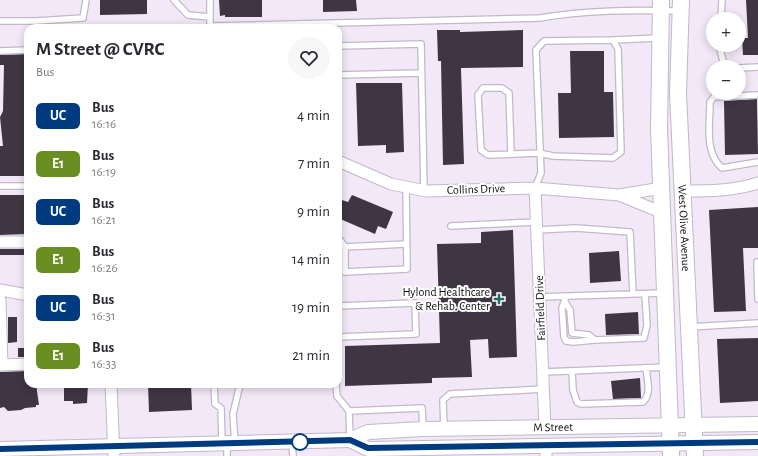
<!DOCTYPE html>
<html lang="en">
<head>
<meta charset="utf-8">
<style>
  body { margin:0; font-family:"Alegreya Sans",sans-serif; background:#f7f7f7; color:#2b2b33; height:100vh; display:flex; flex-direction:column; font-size:15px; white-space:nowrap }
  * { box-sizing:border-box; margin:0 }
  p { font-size:13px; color:#7c7c81 }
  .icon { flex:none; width:22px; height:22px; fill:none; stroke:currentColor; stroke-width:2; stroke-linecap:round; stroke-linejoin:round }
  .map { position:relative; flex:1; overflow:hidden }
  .drawer { position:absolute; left:24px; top:24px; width:318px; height:364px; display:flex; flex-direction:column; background:#fff; border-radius:12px; box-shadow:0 2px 10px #0003 }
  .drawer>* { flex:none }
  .badge { padding:0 8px; border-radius:6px; font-size:14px; line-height:26px }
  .tools { position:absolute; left:706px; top:12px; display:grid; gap:8px }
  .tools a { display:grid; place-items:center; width:40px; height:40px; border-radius:50%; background:#fff; box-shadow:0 2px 10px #0003; font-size:20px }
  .map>.badge { position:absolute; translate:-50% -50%; box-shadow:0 0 0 2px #fff }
  .round { display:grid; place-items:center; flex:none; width:42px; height:42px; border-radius:21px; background:#f7f7f7 }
  .head { display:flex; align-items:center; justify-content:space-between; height:68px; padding:0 12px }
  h1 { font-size:19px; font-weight:700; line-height:30px }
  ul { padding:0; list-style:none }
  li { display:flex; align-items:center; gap:12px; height:48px; padding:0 12px }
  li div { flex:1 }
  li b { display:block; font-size:15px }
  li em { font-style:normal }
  li .badge { min-width:44px; font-weight:700; text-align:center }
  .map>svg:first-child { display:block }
</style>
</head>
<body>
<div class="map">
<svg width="758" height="456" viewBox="0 0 758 456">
  <rect width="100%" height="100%" fill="#f2e8f8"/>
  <path fill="#3e3643" d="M100,0H147V14L100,15Z
    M219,0H262V17H225V15L220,16Z
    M323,0H356L357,11L323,12Z
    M746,0H758V55H743L742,38H748Z
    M437,30H460V32L523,30V67L461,68L464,164L443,165L441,61H438Z
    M570,51H604V92H613L614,137L559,138L558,93H571Z
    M28,54V176H0V146H3L0,117L3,111L4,65H0V55Z
    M356,83H402L404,152L386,153V145L358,146Z
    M757,99L758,154L725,155L724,101Z
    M0,195H27L28,234L0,235Z
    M352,195L393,212L386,229L378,226L375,234L338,218V210L342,200L348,202Z
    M758,207V248H743L746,311L714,312L709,210Z
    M513,230L517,357L489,358L488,339L470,340L472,377L432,378V383L345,386V346L440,343L437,244L481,243V232Z
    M0,249H26V255H0Z
    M619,251L621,281L590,283L589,253Z
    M638,312L639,334L606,335L605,314Z
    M8,317H17V342L8,343Z
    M758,338V401L720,403L717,339Z
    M18,348H28V357H18Z
    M28,371V384H36L39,405H36V407L25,408L21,410L8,411L4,407L0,408V372Z
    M640,378L641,398L613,399L611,381Z
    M64,384H88L87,403L73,404V401H64Z
    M148,384H191L192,410L149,412Z"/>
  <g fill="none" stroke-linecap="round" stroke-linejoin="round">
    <g stroke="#c1b8c8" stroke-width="8">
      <path id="service" d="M174,0L188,15L210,17
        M210,0V26L540,18C585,10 632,10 679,11
        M721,19L722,0
        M0,21H36L83,18L86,0
        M613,40L659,38
        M719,45L724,65L729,67
        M338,46L421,44L424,190
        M0,51L28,50
        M739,68L758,67
        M338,75L421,73
        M758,95L714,97L710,102C710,124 704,152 722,168L758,162
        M338,126V128
        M511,154L509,93L502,88H483L478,95L481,150L488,155L539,153L553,156L613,158L621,152L618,49L613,40L544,41L536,50L541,173L535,188
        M0,186H28
        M406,187L407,269L345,272V247L406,244
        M451,226L536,222
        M537,230L576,228L630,232L633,294
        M338,237L345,247
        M757,262L758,299
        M539,297L663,293
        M565,299L562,308L564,337L566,341L573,342L595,340
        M565,302L570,310L572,333L589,335L595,340L644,338L647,325L645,294
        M338,306L415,303L416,334L338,337
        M690,327L758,323
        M572,371L573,390L577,402L581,404L643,402C652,394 647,379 646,368
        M543,372L667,367
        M214,384L215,404L221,408L222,444
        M336,384L337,396L349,411L350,439
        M349,411L422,408L423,429
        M444,429L443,400L450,394L543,389
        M292,443L293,456
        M235,444L233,414L240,384
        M227,456V444"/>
    </g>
    <g stroke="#c1b8c8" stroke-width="13">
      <path id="minor" d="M338,161L391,184L426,191L535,188L619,195L662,188
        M535,188L545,428
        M683,191C709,191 733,191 758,183
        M619,195L663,213
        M0,242H28
        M0,290L28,295
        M0,300L2,365L28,364
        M111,384L114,456
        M546,446V456"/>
    </g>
    <g stroke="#c1b8c8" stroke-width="16">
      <g id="tertiary">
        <path d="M350,440L368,449L758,442"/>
        <path id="s1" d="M0,449L350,440L368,432L423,429L758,424"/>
      </g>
    </g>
    <g stroke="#c1b8c8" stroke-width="18">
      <g id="secondary">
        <path d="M661,0L659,128L671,456"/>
        <path id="s2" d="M681,0L678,93L695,456"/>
      </g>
    </g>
    <use href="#service" stroke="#fff" stroke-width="5.5"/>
    <use href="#minor" stroke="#fff" stroke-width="11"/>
    <use href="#tertiary" stroke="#fff" stroke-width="14"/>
    <use href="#secondary" stroke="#fff" stroke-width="16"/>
  </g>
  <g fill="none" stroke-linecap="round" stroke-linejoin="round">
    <g stroke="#fff" stroke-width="9">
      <path id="line" d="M0,449L350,440L368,448L758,442"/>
    </g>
    <use href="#line" stroke="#003b80" stroke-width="6"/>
  </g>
  <path fill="#216b65" stroke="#fff" stroke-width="1.5" d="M497 293h4v4h4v4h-4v4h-4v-4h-4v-4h4z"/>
  <circle fill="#fff" stroke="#003b80" stroke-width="2" cx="300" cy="442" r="8"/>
  <g text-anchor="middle" stroke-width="4" stroke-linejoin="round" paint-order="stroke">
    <g font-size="12" fill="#110e13" stroke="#fff">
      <text transform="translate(476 189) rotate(-2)" y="4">Collins Drive</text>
      <text dy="4" stroke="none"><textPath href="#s2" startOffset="228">West Olive Avenue</textPath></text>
      <text transform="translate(540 308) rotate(-92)" y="4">Fairfield Drive</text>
      <text dy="4" stroke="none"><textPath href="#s1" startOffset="555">M Street</textPath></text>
    </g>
    <g font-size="12" fill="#110e13" stroke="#fff" text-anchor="end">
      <text x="490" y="296">Hylond Healthcare<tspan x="490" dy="14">&amp; Rehab. Center</tspan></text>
    </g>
  </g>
</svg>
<div class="tools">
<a>+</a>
<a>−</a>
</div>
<section class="drawer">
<div class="head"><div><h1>M Street @ CVRC</h1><p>Bus</p></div><a class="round"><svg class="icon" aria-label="heart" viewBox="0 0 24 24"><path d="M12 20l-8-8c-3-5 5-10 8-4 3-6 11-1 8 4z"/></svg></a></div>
<ul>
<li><span class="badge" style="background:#003b80;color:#fff">UC</span><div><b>Bus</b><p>16:16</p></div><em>4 min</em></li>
<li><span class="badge" style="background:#6b8e23;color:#fff">E1</span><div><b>Bus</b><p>16:19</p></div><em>7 min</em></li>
<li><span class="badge" style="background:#003b80;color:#fff">UC</span><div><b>Bus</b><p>16:21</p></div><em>9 min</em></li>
<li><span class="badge" style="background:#6b8e23;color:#fff">E1</span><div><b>Bus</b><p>16:26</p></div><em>14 min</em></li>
<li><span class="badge" style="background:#003b80;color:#fff">UC</span><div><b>Bus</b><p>16:31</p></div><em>19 min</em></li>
<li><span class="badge" style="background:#6b8e23;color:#fff">E1</span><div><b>Bus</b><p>16:33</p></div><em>21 min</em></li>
</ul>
</section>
</div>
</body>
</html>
